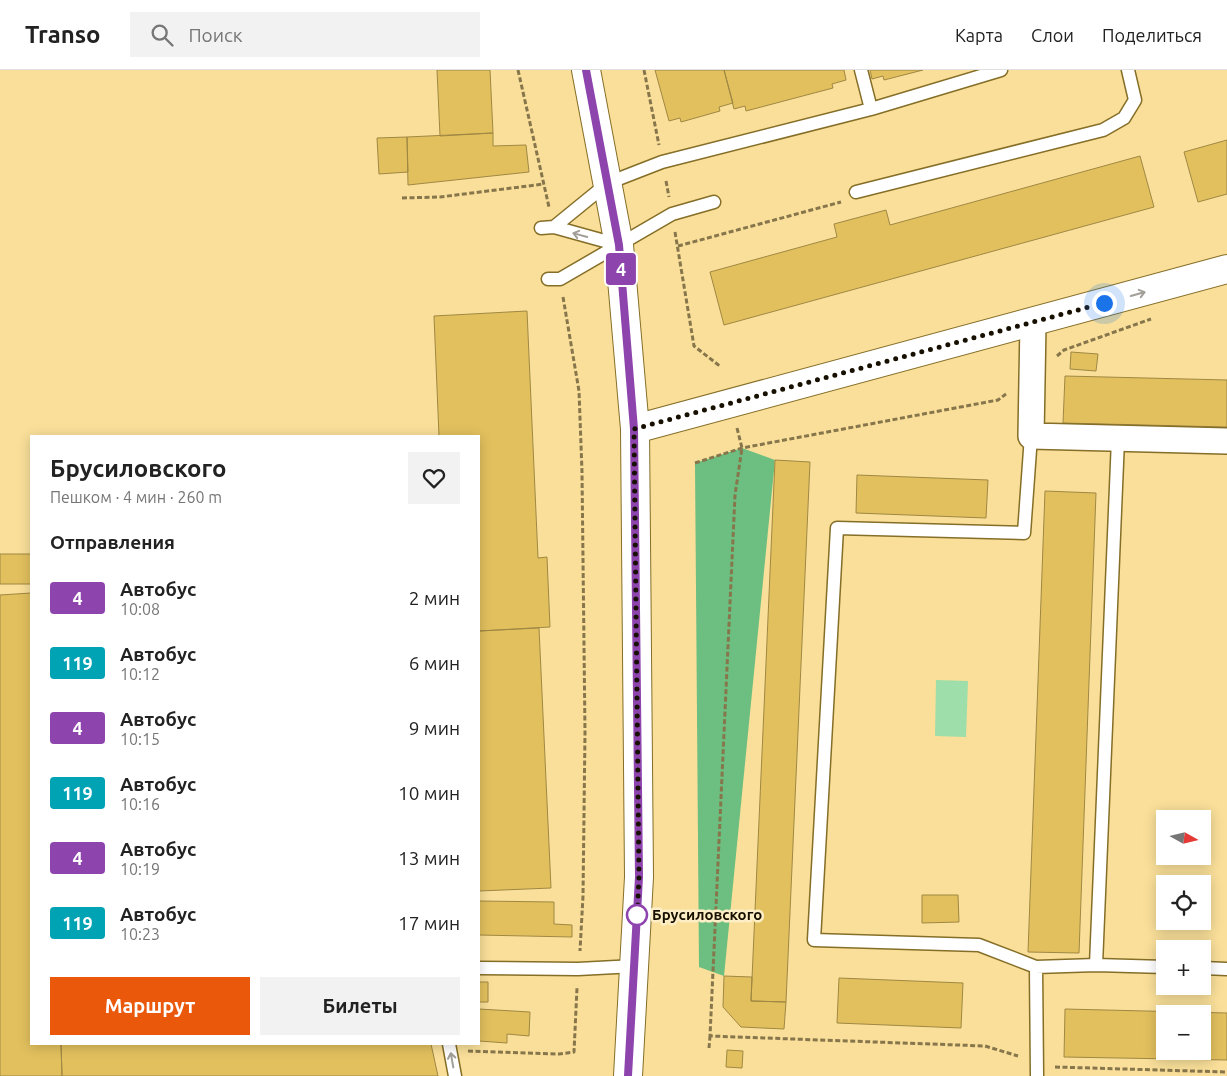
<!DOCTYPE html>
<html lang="ru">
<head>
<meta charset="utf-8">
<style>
  body { margin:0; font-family:Ubuntu,sans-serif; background:#f2f2f2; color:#222; height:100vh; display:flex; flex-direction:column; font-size:19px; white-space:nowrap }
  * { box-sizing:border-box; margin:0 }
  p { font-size:16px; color:#767676 }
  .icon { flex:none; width:28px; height:28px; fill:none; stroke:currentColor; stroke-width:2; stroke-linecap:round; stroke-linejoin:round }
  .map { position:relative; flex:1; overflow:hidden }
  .side { position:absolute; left:30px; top:365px; width:450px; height:610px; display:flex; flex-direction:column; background:#fff; border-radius:0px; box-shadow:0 2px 12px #0003 }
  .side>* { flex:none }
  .badge { padding:0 10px; border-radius:4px; font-size:18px; line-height:32px }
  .needle { width:32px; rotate:98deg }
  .controls { position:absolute; left:1156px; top:740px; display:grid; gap:10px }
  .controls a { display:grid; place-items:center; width:55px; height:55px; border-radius:0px; background:#fff; box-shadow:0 2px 12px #0003; font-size:25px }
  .you { position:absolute; width:25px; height:25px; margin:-12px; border:4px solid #fff; border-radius:50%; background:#1a73e8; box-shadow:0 0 0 8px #1a73e833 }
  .map>.badge { position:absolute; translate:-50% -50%; box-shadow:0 0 0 2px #fff }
  h2 { padding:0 20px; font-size:19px; line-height:45px }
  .round { display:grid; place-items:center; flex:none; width:52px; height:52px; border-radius:0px; background:#f2f2f2 }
  .headline { display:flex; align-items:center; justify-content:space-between; height:85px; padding:0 20px }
  h1 { font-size:24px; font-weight:600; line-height:38px }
  .button { display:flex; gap:10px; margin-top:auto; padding:10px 20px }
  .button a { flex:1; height:58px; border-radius:0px; background:#ea580c; color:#fff; font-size:20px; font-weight:600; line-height:58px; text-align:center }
  .button a+a { background:#f2f2f2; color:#222 }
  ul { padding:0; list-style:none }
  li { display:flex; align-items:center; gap:15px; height:65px; padding:0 20px }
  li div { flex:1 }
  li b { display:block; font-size:19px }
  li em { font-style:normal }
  li .badge { min-width:55px; font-weight:700; text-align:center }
  header { display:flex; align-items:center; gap:30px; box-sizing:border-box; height:70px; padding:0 25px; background:#fff; border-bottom:1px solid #e0e0e0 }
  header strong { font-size:24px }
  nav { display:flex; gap:28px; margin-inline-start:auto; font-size:18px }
  .search { width:350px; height:45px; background:#f2f2f2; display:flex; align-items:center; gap:12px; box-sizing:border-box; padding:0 18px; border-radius:0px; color:#767676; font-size:19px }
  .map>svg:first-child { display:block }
</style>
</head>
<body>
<header>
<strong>Transo</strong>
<div class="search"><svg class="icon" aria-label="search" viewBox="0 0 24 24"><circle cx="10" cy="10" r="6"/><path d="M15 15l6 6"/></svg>Поиск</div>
<nav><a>Карта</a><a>Слои</a><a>Поделиться</a></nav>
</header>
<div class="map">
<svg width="1227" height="1006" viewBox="0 0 1227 1006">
  <rect width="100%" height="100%" fill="#f9df99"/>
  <path fill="#9edeab" d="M936,610L968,611L966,667L935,666Z"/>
  <path fill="#6cbf80" d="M742,378L775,390L724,906L699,897L695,393Z"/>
  <path fill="#e2c05e" stroke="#a08843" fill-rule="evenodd" d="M437,0H490L493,63L440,66Z
    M655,0H724L733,33L719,37L720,41L681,52L680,48L669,51Z
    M724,0H844L846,10L832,14L833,18L746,41L745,36L734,39Z
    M870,0H923L884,10L883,6L872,9Z
    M493,63V76L526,75L529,102L408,115L407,67Z
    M407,67L408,102L379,104L377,68Z
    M1227,70V124L1198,132L1184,82Z
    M1140,86L1154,137L724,255L710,202L837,167L834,154L886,140L890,155Z
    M527,241L538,488L547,487L550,557L479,561V366H439L434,246Z
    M1071,282L1098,284L1096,301L1070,299Z
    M1065,306L1227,310V357L1063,353Z
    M775,390L810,392L786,932L751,931Z
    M857,405L988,410L986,448L856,443Z
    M1045,421L1096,423L1079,883L1028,882Z
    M0,484H31V514H0Z
    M31,523V974H61L62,1006H0V525Z
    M539,558L551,818L479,821V561Z
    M922,825H958L959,852L922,853Z
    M479,831L554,832V854L572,855V867L479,865Z
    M724,906L752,907L751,931L786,932L784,959L741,957L723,937Z
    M839,908L963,913L961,958L837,953Z
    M479,912H488V932H479Z
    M479,939L530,942L529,966L507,964V973L479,971Z
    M1065,939L1227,943V990L1064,987ZM1165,944H1202V981H1165Z
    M61,974H431L438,1006H62Z
    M727,980L743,981L742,998L726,997Z"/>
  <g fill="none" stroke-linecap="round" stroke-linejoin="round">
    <g stroke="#856e27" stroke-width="15">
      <path id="lane" d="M861,0L871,39
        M856,122L1103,60L1124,48L1135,30L1128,0
        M554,157L608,113L662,92L871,39L1001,0
        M541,158L554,157L619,175
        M548,209H560L672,144L714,132
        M1031,366L1024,463L837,458L814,870L979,875L1036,897
        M1096,895L1165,897
        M479,898L578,899L635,896
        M1202,898L1227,899
        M449,974L455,1006
        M1037,1006L1036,897L1096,895L1118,369"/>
    </g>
    <g stroke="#856e27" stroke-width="28">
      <path id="street" d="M1033,253L1031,366L1227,371"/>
    </g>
    <g stroke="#856e27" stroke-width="30">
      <path id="secondary" d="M586,0L619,175L635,359L639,807L628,1006
        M635,359L1227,199"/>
    </g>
    <path stroke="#87764c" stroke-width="3" stroke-dasharray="5 2.5" stroke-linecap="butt" d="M518,0L549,137
      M644,0L659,75
      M666,111L669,127
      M402,128L440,127L544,114
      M675,162L694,276L721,297
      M678,176L841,132
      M563,227L579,321L582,402L585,662L583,826L580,881
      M1057,286L1064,280L1151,249
      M737,358L742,378L735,425L710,966L985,976L1018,986
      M695,393L742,378L998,330L1006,324
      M709,978L710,966
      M468,981L559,984L574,982L577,918
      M1055,997L1227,1002"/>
    <use href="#lane" stroke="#fff" stroke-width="12"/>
    <use href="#street" stroke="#fff" stroke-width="25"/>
    <use href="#secondary" stroke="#fff" stroke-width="28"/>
  </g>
  <defs><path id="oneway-shaft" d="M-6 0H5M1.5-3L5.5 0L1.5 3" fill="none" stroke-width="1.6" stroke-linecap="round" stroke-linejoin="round" transform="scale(1.25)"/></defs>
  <g stroke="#a29f99">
    <use href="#oneway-shaft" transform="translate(580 165) rotate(-165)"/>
    <use href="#oneway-shaft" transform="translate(1138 224) rotate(-16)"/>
    <use href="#oneway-shaft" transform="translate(452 990) rotate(-100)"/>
  </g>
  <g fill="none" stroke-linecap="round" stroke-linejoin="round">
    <g stroke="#fff" stroke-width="11">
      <path id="line" d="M586,0L619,175L634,359L639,807L628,1006"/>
    </g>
    <use href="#line" stroke="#8e44ad" stroke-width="8"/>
    <path stroke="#171000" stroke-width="5" stroke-dasharray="0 9" d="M637,845V849L639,807L634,359L1104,233"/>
  </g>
  <circle fill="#fff" stroke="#8e44ad" stroke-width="2.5" cx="637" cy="845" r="10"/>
  <g text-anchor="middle" stroke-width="5" stroke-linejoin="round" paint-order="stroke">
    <g font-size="15" font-weight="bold" fill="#171000" stroke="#fdeec5" text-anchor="start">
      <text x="652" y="850">Брусиловского</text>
    </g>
  </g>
</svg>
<div class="controls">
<a><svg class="needle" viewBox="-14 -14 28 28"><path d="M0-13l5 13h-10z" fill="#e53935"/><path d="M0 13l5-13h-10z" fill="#767676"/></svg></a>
<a><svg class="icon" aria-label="locate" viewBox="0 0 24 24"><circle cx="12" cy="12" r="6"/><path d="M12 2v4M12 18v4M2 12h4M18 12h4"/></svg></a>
<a>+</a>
<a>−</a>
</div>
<div class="you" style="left:1104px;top:233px"></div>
<b class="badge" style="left:621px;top:199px;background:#8e44ad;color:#fff">4</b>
<section class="side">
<div class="headline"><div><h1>Брусиловского</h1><p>Пешком · 4 мин · 260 m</p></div><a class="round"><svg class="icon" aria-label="heart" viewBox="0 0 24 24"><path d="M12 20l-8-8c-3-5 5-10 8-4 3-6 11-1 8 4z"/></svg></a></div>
<h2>Отправления</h2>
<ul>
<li><span class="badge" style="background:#8e44ad;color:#fff">4</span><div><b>Автобус</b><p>10:08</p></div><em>2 мин</em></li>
<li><span class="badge" style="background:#00a3b4;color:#fff">119</span><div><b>Автобус</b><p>10:12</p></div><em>6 мин</em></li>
<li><span class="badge" style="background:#8e44ad;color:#fff">4</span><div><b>Автобус</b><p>10:15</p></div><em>9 мин</em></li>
<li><span class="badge" style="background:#00a3b4;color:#fff">119</span><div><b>Автобус</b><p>10:16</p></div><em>10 мин</em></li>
<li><span class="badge" style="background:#8e44ad;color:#fff">4</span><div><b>Автобус</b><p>10:19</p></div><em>13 мин</em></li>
<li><span class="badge" style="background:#00a3b4;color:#fff">119</span><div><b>Автобус</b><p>10:23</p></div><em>17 мин</em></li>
</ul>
<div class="button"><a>Маршрут</a><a>Билеты</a></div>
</section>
</div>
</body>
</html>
